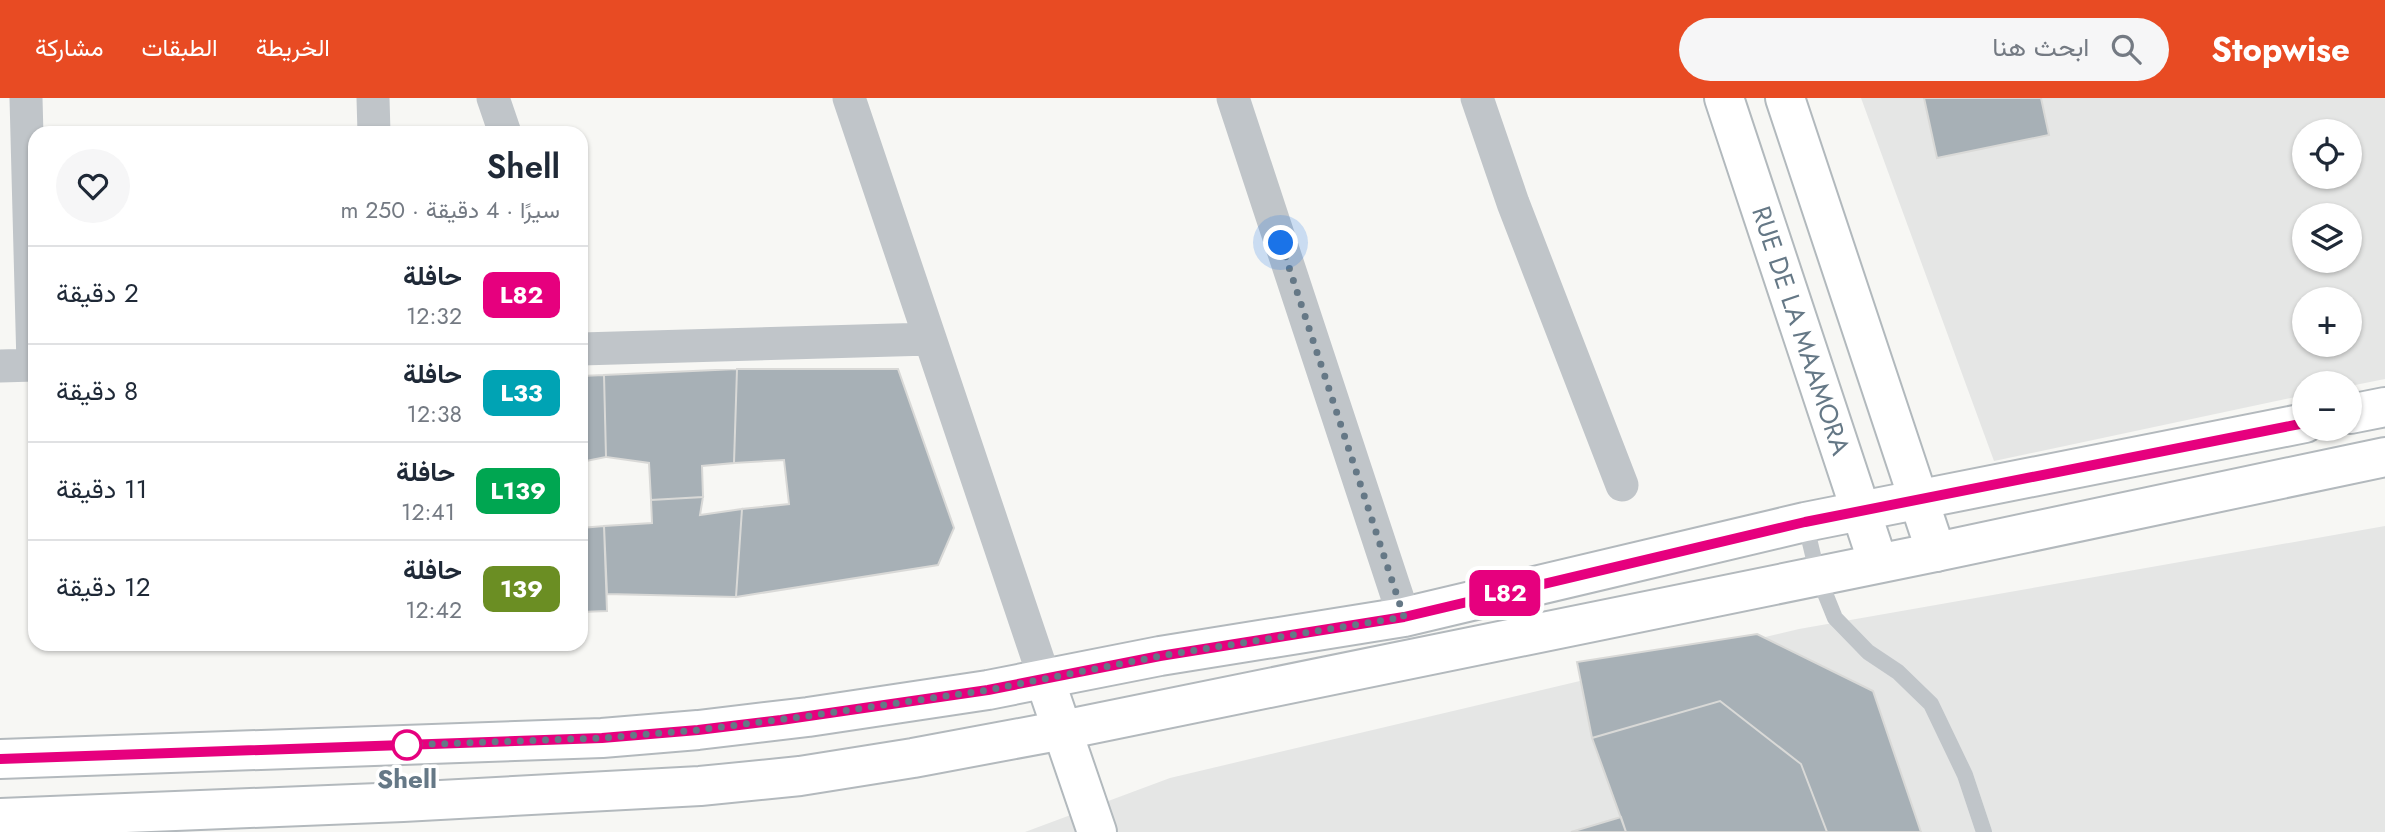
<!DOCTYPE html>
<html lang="ar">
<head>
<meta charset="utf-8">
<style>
  body { margin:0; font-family:Jost,Vazirmatn,sans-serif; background:#f6f6f7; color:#1f2937; direction:rtl; height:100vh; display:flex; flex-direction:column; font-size:26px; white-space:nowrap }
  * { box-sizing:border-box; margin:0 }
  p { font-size:23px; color:#747a83 }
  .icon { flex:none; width:38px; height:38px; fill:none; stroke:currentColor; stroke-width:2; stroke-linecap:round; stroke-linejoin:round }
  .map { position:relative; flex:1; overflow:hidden; direction:ltr }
  .details { position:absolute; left:28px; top:28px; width:560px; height:525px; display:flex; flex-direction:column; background:#fff; border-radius:21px; box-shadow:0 2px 5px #0004; direction:rtl }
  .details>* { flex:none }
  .badge { padding:0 14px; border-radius:10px; font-size:24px; line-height:46px }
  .tools { position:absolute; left:2292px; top:21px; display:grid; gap:14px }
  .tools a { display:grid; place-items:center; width:70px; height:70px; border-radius:50%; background:#fff; box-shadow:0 2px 5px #0004; font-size:35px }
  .you { position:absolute; width:35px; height:35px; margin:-18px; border:5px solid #fff; border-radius:50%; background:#1a73e8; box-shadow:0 0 0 10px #1a73e833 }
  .map>.badge { position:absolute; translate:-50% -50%; box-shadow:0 0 0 4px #fff }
  .round { display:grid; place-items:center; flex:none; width:74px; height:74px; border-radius:37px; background:#f6f6f7 }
  .summary { display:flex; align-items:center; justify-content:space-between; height:119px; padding:0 28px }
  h1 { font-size:33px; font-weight:600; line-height:52px }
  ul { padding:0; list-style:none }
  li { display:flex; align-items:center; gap:21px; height:98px; padding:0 28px; border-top:2px solid #e0e1e3 }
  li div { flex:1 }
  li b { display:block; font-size:26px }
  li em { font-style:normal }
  li .badge { min-width:77px; font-weight:700; text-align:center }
  header { display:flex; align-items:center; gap:42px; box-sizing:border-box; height:98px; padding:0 35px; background:#e84b23; color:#fff }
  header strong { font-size:33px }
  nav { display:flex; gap:38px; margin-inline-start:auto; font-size:24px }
  .search { width:490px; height:63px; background:#f6f6f7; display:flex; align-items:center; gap:18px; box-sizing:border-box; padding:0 24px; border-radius:38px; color:#747a83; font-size:26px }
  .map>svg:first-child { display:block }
</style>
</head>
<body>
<header>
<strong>Stopwise</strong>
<div class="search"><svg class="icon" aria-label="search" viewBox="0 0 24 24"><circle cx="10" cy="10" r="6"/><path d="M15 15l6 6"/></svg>ابحث هنا</div>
<nav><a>الخريطة</a><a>الطبقات</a><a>مشاركة</a></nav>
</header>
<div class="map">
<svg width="2385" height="734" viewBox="0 0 2385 734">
  <rect width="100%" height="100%" fill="#f7f7f4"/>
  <path fill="#e5e6e5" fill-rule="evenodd" d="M1861,0H2385V281L2350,288V285H2305V297L1994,363ZM2305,33H2350V79H2305ZM2305,117H2350V163H2305ZM2305,201H2350V247H2305Z
    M2385,428V734H1025L1170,680L1799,531Z"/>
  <path fill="#a7b0b6" stroke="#d9d9d7" stroke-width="2" d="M1924,0H2041L2049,37L1937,60Z
    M737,271L734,365L702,368L703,399L651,402L649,365L606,359L604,277Z
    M737,271H898L954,430L938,467L736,499L742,411L789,406L784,362L734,365Z
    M604,277L606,359L581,364V278Z
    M703,399L700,417L742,411L736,499L607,496L604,428L652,425L651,402Z
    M604,428L607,513L581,514V430Z
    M1757,536L1873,593L1921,734H1827L1801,666L1720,603L1592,640L1577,564Z
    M1720,603L1801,666L1827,734H1626L1592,640Z
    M1621,719L1626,734H1571Z"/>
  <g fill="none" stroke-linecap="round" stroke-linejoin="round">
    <g stroke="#b2b9bd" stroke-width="42">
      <g id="secondary">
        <path id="s1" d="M1724,0L1878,465"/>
        <path d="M1785,0L1936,454"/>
        <path d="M1045,582L1097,734"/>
      </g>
    </g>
    <g stroke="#b3b9bd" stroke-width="42">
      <path id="primary" d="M2350,316L2385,309
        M0,661L602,640L698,632L808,619L988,592L1160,558L1404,519L1805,424L2305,325
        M0,720L403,704L700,688L800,678L913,660L1063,632L1936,454L2385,359"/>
    </g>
    <path stroke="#c0c5c9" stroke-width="16" d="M1805,424L1818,478L1835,520L1868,554L1898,574L1931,606L1965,677L1984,734"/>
    <path stroke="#c0c5c9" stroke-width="33" d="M26,0L33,267
      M373,0L374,35
      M493,0L505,35
      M849,0L1045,582
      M1233,0L1404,519
      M1477,0L1513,105L1622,387
      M581,251L930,241
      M0,268L35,267"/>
    <use href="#secondary" stroke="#fff" stroke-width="38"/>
    <use href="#primary" stroke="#fff" stroke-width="38"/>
  </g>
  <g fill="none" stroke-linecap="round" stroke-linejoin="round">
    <g stroke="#fff" stroke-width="16">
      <path id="line" d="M0,661L602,640L698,632L781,622L988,592L1160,558L1404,519L1805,424L2305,325"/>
    </g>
    <use href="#line" stroke="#e6007e" stroke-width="10"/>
    <path stroke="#657886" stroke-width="7" stroke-dasharray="0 12.6" d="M407,647L602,640L698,632L808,618L988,592L1160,558L1404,519L1281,145"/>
  </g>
  <circle fill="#fff" stroke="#e6007e" stroke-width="3.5" cx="407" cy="647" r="14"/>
  <g text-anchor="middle" stroke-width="7" stroke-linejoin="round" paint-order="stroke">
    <g font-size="26" fill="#657886" stroke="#fff">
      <text dy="9" stroke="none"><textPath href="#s1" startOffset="245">RUE DE LA MAAMORA</textPath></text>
    </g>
    <g font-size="26" font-weight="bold" fill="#657886" stroke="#fff">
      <text x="407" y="690">Shell</text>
    </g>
  </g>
</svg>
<div class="tools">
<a><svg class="icon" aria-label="locate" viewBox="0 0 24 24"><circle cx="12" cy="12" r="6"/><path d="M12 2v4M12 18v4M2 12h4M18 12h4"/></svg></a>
<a><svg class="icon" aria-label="layers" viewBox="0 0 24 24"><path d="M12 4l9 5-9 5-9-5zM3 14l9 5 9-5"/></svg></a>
<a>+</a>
<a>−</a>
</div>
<div class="you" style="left:1281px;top:145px"></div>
<b class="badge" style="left:1505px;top:495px;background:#e6007e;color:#fff">L82</b>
<section class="details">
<div class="summary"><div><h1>Shell</h1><p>سيرًا · 4 دقيقة · 250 m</p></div><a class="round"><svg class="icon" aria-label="heart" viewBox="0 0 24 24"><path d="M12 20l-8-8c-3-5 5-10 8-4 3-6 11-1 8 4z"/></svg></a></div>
<ul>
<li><span class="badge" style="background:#e6007e;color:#fff">L82</span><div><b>حافلة</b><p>12:32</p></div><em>2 دقيقة</em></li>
<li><span class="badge" style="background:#00a3b4;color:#fff">L33</span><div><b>حافلة</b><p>12:38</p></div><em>8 دقيقة</em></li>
<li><span class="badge" style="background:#00a651;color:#fff">L139</span><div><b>حافلة</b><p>12:41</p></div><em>11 دقيقة</em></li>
<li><span class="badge" style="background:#6b8e23;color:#fff">139</span><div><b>حافلة</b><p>12:42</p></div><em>12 دقيقة</em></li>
</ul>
</section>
</div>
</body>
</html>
